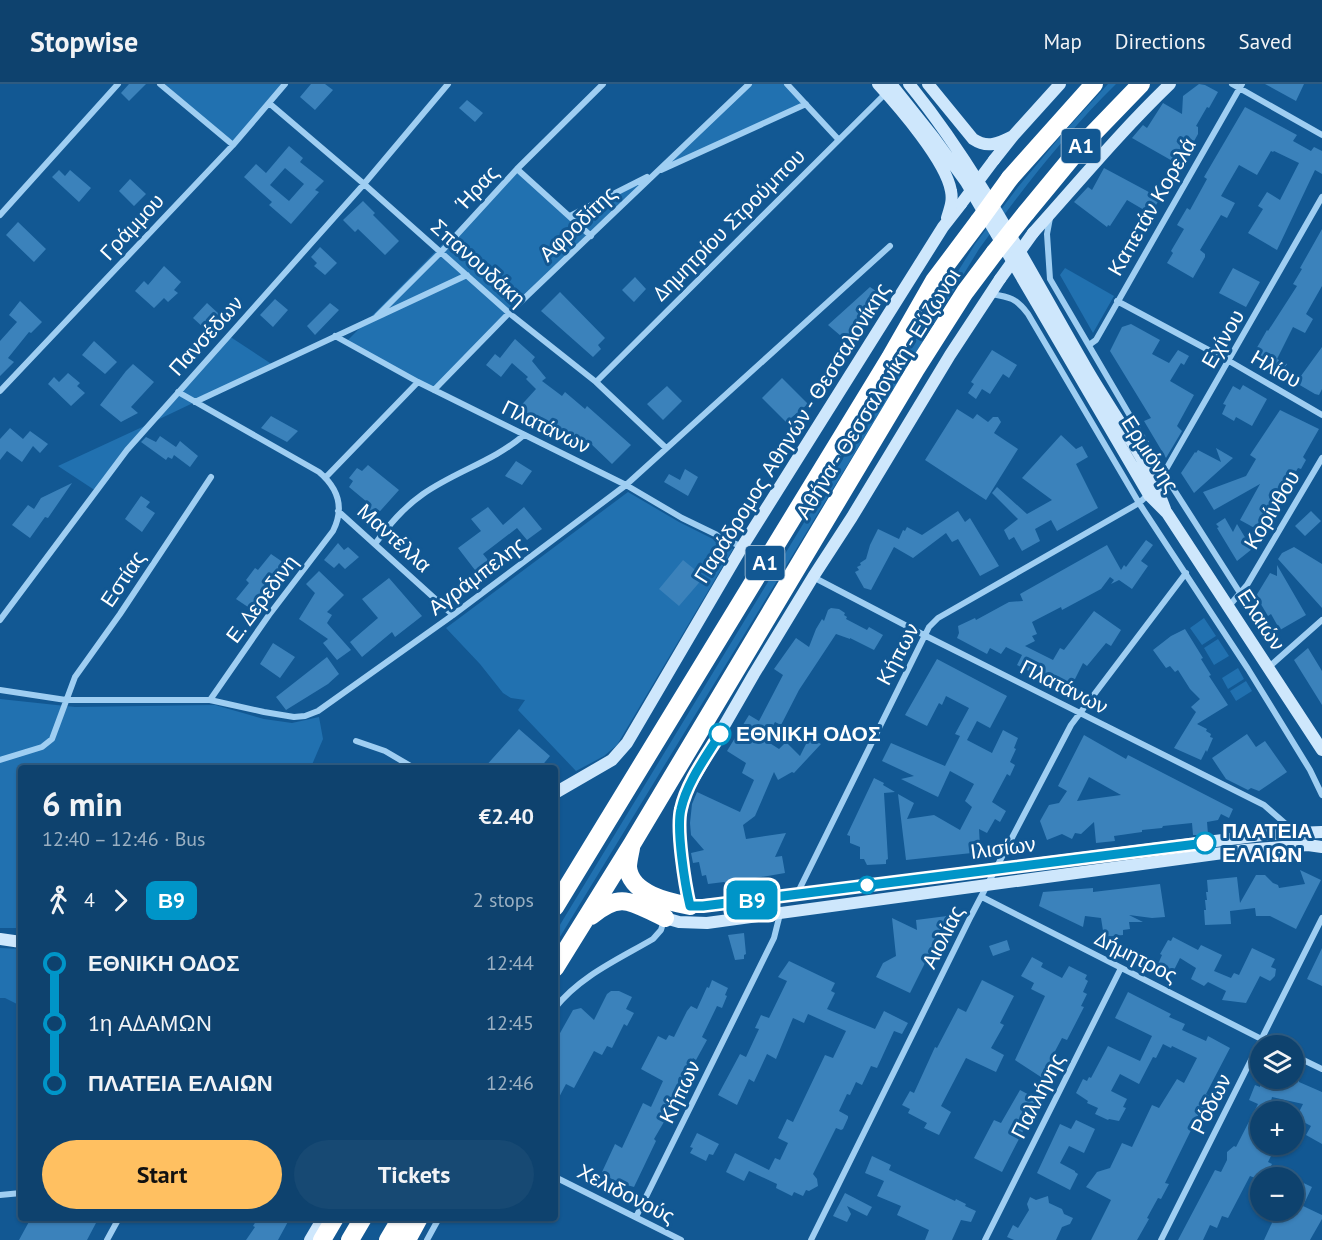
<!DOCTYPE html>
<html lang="en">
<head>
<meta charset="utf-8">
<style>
  body { margin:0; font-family:"PT Sans",sans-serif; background:#174973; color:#f1f3f6; height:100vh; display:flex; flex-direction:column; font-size:22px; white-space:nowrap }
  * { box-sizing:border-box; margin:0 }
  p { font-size:20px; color:#9bb0c2 }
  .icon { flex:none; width:33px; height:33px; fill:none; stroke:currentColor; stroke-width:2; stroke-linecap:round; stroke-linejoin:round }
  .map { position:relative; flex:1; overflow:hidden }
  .drawer { position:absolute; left:18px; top:681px; width:540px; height:456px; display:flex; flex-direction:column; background:#0e426e; border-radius:6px; box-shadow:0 2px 4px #0004,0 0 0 2px #2e5b81 }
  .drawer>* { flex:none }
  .badge { padding:0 12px; border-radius:9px; font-size:21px; line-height:39px }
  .buttons { position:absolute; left:1250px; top:951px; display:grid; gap:12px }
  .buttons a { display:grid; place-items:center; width:54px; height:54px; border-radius:50%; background:#0e426e; box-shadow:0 2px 4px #0004,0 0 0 2px #2e5b81; font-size:30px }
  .map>.badge { position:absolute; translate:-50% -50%; box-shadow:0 0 0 3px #fff }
  .legs { display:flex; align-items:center; gap:9px; height:66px; padding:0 24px; font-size:20px }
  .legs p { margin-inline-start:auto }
  .overview { display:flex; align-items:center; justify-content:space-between; height:102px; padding:0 24px }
  h1 { font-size:33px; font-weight:600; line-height:45px }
  .cta { display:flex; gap:12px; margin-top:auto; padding:12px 24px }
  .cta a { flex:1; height:69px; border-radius:36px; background:#ffc061; color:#111; font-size:24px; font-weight:600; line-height:69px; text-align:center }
  .cta a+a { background:#174973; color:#f1f3f6 }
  ul { padding:0 24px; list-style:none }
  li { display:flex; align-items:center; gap:21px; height:60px; font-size:22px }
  li i { display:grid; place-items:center; width:9px; height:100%; margin:0 8px; background:currentColor }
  li i::after { content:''; width:15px; height:15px; margin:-8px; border:4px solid; border-radius:50%; background:#0e426e }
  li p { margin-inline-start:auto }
  li:first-child i { background:linear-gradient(#0000 50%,currentColor 0) }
  li:last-child i { background:linear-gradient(currentColor 50%,#0000 0) }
  header { display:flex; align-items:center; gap:36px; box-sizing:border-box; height:84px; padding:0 30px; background:#0e426e; border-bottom:2px solid #2e5b81 }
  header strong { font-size:28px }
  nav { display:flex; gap:33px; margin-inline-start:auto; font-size:21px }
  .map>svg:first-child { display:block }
</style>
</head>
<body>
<header>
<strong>Stopwise</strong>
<nav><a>Map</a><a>Directions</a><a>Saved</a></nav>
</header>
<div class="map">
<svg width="1322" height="1156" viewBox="0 0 1322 1156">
  <rect width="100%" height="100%" fill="#125893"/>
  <path fill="#2171b0" d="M165,0H285L233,61Z
    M749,0H787L806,20L660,85Z
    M1108,0H1116C1065,50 1021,107 979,165L555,861V849L902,277L975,160L1018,103L1064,48Z
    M517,85L570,132L653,90L434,306L347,257Z
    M1065,184L1114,212L1093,249L1060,191Z
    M229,252L273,281L151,339L96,407L58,382L151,339Z
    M628,408L679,438L733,465L617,661L604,672L576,687L518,626L525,616L511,614L503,609L480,580L446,544Z
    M1204,534L1216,552L1202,561L1190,544Z
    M1218,555L1229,572L1214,581L1204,564Z
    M1238,584L1244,595L1228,605L1222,594Z
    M1246,597L1252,607L1236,617L1230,607Z
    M0,615L75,623L215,621L264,635L292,639L319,633L323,655L311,683L305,684H21V844H0Z
    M0,864L21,865V922L5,914H0Z"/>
  <path fill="#3b82bb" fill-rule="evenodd" d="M129,0H146L129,17L121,9Z
    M311,0H325L333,6L315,26L300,13Z
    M1199,0L1205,1L1218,8L1209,24L1207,23L1196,42L1198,43V50L1193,59L1188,56L1176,79L1132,54L1143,41L1147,44L1163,19L1182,30L1183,12Z
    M1265,0H1304L1296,17Z
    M467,16L483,29L475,38L459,24Z
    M1245,23L1297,51L1293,57L1311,67L1314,63L1322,67V90L1315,86L1277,166L1248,149L1263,125L1258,122L1267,108L1280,116L1299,79L1274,67L1273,68L1271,67L1257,91L1239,81L1221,112L1235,119L1227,134L1221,131L1200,166L1205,170V173L1193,194L1167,179L1173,169L1171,167L1184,145L1177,141L1187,124L1190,126L1207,95L1204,93Z
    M289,62L303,74L300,78L324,97L315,106L319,108L291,140L269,121L272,118L244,93L256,80L266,89ZM285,84L304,100L289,117L270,101Z
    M1104,84L1160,114L1151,130L1127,116L1110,142L1108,141L1107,143L1074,118L1088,103L1092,106Z
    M59,86L65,92L70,86L91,104L79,118L52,93Z
    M130,95L146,110L134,122L119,107Z
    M363,117L375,129L373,131L399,157L385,171L358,145L355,148L343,136Z
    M18,138L46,165L34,178L6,151Z
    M1322,145V202L1306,230L1313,235L1305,249L1293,243L1277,275L1287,280L1281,290L1251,274L1267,246L1268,247L1297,202L1293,200L1302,185L1300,184Z
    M320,163L337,179L325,191L314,182L317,179L311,173Z
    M164,182L181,198L174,206L178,209L168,218L164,214L154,224L135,207L144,197L148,201Z
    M1233,184L1260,198L1246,223L1219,209Z
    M635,193L646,205L634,218L622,206Z
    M870,203L879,209L848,258L828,241Z
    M560,208L605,254L598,261L601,265L593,273L541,227Z
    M275,215L288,226L273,243L260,231Z
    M20,217L42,238L31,249L29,248L8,274L14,278L0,292V257L17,238L9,231Z
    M207,219L219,230L205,245L193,234Z
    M330,219L339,226L315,251L307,242Z
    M1131,240L1160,256L1152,270L1169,279L1178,266L1189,272L1184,281L1181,279L1170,297L1194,311L1177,342L1182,347L1166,374L1144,337L1151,334L1110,267L1122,243Z
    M515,255L535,273L532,277L546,294L542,297L562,312L565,308L585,325L587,322L631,361L612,380L588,357L580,365L555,342L549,349L531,333L530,335L516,327L536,305L526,295L528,293L512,279L501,293L486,281L495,270L500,274Z
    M94,257L117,278L105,290L82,271Z
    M1322,263V305L1319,311L1315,310L1298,300V296Z
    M992,266L1017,281L1009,294L1003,290L990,310L982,305L976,315L968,309L974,300L971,298Z
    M133,280L154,298L131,323L138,329L121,338L100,321L126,287Z
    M68,289L80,299L77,302L85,309L71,322L48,300L54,293L59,298Z
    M782,294L808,320L786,338L762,314Z
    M1243,301L1267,315L1252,342L1236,333L1234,337L1222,330L1226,321L1223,320L1233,302L1240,306Z
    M667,302L682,317L663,336L647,320Z
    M957,325L973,335L977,330L988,338L993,333H998L1001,338L994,349L1018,365L986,416L925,376Z
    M1280,326L1319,345L1303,373L1306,376L1301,385L1298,384L1260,447L1240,436L1260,400L1214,426L1203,408L1246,392L1256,375L1250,371Z
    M271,332L298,347L287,358L261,344Z
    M10,344L23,355L30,347L48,360L40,369L33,362L22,378L7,367L0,376V355Z
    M1061,351L1076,365L1082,362L1088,373L1076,380L1098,424L1057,447L1051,436L1035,445L1040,457L1022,467L1014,453L1009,456L1004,446L1018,435L992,409L997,403L1027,430L1052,416L1022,394Z
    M160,352L176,363L180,357L198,372L190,383L174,371L172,375L168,373L166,376L141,358L146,353L156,358Z
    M1216,364L1233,374L1194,409L1181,389L1195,368L1196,369L1198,366L1221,378Z
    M516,377L532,387L522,401L505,392Z
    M368,381L399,406L373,435L362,424L367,418L349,403L353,397L349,394L357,384L362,387Z
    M685,385L698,393L688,412L664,398L669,390L680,396Z
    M72,399L48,434L45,433L30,454L12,441L28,421L34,425L41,414Z
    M141,412L150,418L146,423L155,429L142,448L125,435Z
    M488,423L503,441L524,423L542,445L527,456L517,444L483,470L491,480L478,490L458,464L481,447L471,435Z
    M958,427L965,438L970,434L999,482L980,492L958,455L952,458L946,449L913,474L894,463L871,506L864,504L855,488L859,486L857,483L861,481L860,479L866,475L870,461L878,445L899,455L903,446L905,447L907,443L922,451Z
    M1311,427L1321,437L1305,452L1295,442Z
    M1225,434L1233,448L1237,440L1252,465L1237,477L1217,444L1219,443L1216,440Z
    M1146,456L1153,461L1141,477L1148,482L1132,505L1119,496L1111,500L1114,496L1110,493L1101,505L1062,526L1061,523L1032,538L1037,550L1032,552L1035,557L1025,562L1053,576L1060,564L1064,566L1094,527L1121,546L1111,562L1106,559L1087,582L1083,579L1074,597V603H1071L1069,607L1017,581L1022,571L1006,563L1001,570L990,564L987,570L957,554L959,549L958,542L975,534L976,536L1009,518L1023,517L1020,510L1107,461L1121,486L1124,481L1126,483Z
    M338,459L344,466L348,463L359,473L345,485L339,479L334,484L324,476Z
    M1294,463L1322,480V524L1278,475L1282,469Z
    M271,470L290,483L282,494L279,492L254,527L236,515L249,499L246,496L255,484L258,486Z
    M683,476L704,493L679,522L659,505Z
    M1277,481L1306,531L1280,546L1271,530L1268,532L1256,512L1270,489L1277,492Z
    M319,487L344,511L327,528L332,531L327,539L351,566L337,576L323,559L328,555L299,535L315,509L306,500Z
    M389,494L422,532L395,553L392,548L362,573L350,558L378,534L362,515Z
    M831,524L839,525L845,529L844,531L847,533L846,535L867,546L869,543L883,551L874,566L850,554V555L836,550L799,606L781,641L775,638L765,656L779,665L786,658L800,672L809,654L821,660L794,689L792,688L778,696L774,688L755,732L743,741L746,755L786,749L775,773L782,772L785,789L744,796L729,801L724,798L708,800L706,791L702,792L699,778L693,779L691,769L704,766L691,751L690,739L692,720L697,708L740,728L754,696L742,689L746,679L727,667L749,631L759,637L783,591L774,585L796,554L809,563L816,545L822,535L824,537L828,526Z
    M1185,545L1203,574L1201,575L1211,591L1209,592L1228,621L1197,640L1207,645L1206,647L1211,650L1210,653L1213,654L1207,668L1206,666L1201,676L1174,664L1196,628L1191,623L1200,615L1190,605L1178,586L1175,588L1170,582L1166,584L1153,566L1171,552Z
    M273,559L295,573L280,594L260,580Z
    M1308,564L1322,587V621L1294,576Z
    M327,573L339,590L328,600L286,626L276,613Z
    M937,575L1007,612L990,644L977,637L967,656L992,669L1003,646L1018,654L1014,664L1016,665L1010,678L1015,681L1010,692L1007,690L992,718L1006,727L1000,738L995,735L987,749L979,745L980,763L972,769L906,776L898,710L914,719L907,735L934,731L960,746L972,723L965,717L974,700L950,687L938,713L901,695L914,692L882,677L891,659L945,682L960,652L955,650L969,624L946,612L942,621L939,619L927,642L905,631Z
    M519,645L550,672L540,684H484Z
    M1247,650L1256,663L1265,657L1287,688L1259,707L1251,704L1248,706L1226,695L1212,674Z
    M1084,651L1126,675L1128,671L1233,725L1229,734L1221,730L1218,736L1207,738L1208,750L1198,751H1193L1192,739L1163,742L1162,744L1142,746V748L1114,752L1115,757L1096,759L1094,738L1081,750L1075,749L1072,755L1062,750L1047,756L1040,737L1049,721L1059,719L1067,707L1058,702ZM1089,693L1121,711L1077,717Z
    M874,694L884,699L883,701L895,708L884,709L888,775L886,776V780L867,781L864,775H860V763L850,759V752L847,751Z
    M1300,786L1321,796L1296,845L1270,832H1256L1255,824L1230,827L1231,840L1205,841L1204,826H1206L1205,816H1207L1206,808H1208L1207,796L1237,793L1240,819L1256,791H1265L1273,799L1278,801L1279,804L1305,800Z
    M1160,800L1165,833L1152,834L1129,831L1143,838H1129L1130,845L1123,846V851L1104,853L1101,834L1085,832L1083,843L1039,822L1043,808L1093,804V808Z
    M947,832L949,847L931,882L925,879L910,909L876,893L883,879L896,872L892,834L917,846L916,836Z
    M744,849L746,870L744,871V875L735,876L728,851Z
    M1173,853L1198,866L1201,861L1222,871L1214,887L1231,894L1234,889L1239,891L1252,864L1275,875L1271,883L1276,885L1275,892L1270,897L1260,892L1246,919L1222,916L1226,907L1208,898L1204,902L1191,895L1196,884L1180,874L1173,888L1158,880L1162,871L1160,870L1168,856L1171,857Z
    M1007,856L1010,866L993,872L989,862Z
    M1322,864V902L1307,895Z
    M1032,873L1043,879L1041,883L1062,894L1069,882L1087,891L1085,895L1088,897L1083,908L1087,910L1081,922L1084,923L1067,956L1062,954L1053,971L1058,973L1051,987L1048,985L1044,995L1015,976L1045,912L1031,905L1034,899L1021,892Z
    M789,877L835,899L831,907L835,909L827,925L875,945L884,927L908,939L902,950L894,947L877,984L871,982L862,1001L856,998L850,1011L847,1010L839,1027L848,1032V1034L843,1045L841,1046L836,1044L813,1090L817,1095L818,1102L809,1107L806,1106L803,1112L794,1108L792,1112L776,1104L777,1100L749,1087L744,1097L726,1088L735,1069L769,1086L775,1074L780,1076L788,1059L778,1054L787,1035L793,1038L825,971L833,974L846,947L808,930L804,939L793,934L776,975L767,970L754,998L749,995L737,1021L718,1011L740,970L746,973L759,945L755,944L761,931L769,934L787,897L778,893Z
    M712,896L728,904L725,911L727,912L722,924L717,922L702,953L707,956L696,976L693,974L684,991L687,993L685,1000L681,1005L678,1004L665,1030L668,1031L654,1055L656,1057L634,1103L620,1099L604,1091L602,1088L615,1060L622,1064L643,1019L651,1023L663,997L641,985L658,952L666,956L669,951L674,953L687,927L691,922L697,925L707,903L709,904Z
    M982,896L1014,912L1000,939L1004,941L991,964L1004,971L996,988L966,974L941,1022L951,1028L939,1051L924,1044L927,1039L908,1029L910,1025L902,1021L910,1007L914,1009L935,963L937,964L958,924L966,928Z
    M611,907H619L632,913L626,925L634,929L627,942L624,940L612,964L607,962L602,971L594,967L574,1004L566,1000L555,1021V958L573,926L581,924L594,936L607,910Z
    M1128,908L1171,930L1169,933L1185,940L1182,946L1206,957L1208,952L1230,964L1206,1010L1211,1013L1200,1033L1198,1032L1165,1099L1169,1100L1161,1115L1158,1114L1147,1134L1149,1135L1137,1156H1091L1111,1116L1086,1103L1097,1088L1110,1084L1122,1059L1132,1063L1152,1021L1159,1024L1177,995L1184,999L1197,974L1172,962L1171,964L1163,960L1156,974L1153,973L1139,1000L1120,990L1111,1007L1127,1015L1123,1023L1126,1024L1119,1037L1109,1035L1108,1036L1095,1030L1098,1024L1087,1019L1088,1017L1076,1009L1083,995L1087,997L1089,993L1091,994L1108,962L1140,977L1152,952L1115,934Z
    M1261,994H1299V998L1322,1008V1060L1306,1051L1311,1042L1296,1034L1303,1020L1272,1013L1269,1027L1260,1022V1060H1277L1268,1078L1272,1080L1266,1091L1260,1089V1096L1250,1092L1228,1134L1222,1132L1217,1144L1210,1141L1203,1156H1178L1215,1086L1221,1088L1227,1076V1068L1234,1062L1236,1063L1258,1020L1249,1016L1255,1001L1260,1003Z
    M1020,1006L1039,1016L1002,1088L974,1074L994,1036L1001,1039Z
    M1076,1036L1095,1045L1084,1069L1069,1062L1060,1079L1075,1087V1088L1078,1090L1070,1106L1037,1089L1060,1040L1071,1045Z
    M697,1049L719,1060L713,1071L709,1070L706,1077L690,1069L693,1064L690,1063Z
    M872,1072L891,1081L889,1086L955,1117L956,1115L966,1120L965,1122L976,1127L971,1138L961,1136L952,1156H925L929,1146L897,1131L901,1122L877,1112L884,1097L865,1089Z
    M1293,1094L1312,1103L1303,1122L1322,1131V1135L1310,1156H1264L1278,1126H1293Z
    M845,1109L872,1123L867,1132L847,1122L851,1130L847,1138L833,1132Z
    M1048,1112L1049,1119L1062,1125L1064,1130L1073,1134L1070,1140L1062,1143L1056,1156H1014L1007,1153L1013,1141L1018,1144L1029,1126L1027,1120L1030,1113L1036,1116Z
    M31,1134H86L96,1139L87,1156H19Z
    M258,1134H290L278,1156H246L255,1143L253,1142Z"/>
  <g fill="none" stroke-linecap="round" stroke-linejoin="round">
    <path stroke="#9fcef2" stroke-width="6" d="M160,0L233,61
      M787,0L838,55
      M1232,0L1322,51
      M269,19L364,100L509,229L596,298L666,364
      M517,85L591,152
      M661,86L806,20
      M0,131L118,0
      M570,132L647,93
      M1050,134L1047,150L1050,195L1164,390L1240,509
      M991,210C1010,213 1016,214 1028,230L1139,419L1248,585L1310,686L1322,711
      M1117,217L1229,277L1322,331
      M377,232L441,168L517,85L603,0
      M335,252L418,298L626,401L682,434L742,463
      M1089,261L1096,256L1242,0
      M596,298L886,9
      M434,306L509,229L749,0
      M0,307L233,61L285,0
      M178,308L319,388C338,404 345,423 333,447L269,531L210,616
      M195,318L467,191
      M326,393L418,298
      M1157,401L1322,113
      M338,427L453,531
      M375,460C389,441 403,424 423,410C456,387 494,377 524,351
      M813,493L924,551L1264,721L1295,748
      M1229,522L1247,501L1322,374
      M0,536L127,366L364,100L448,0
      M1269,583L1322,536
      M0,606L66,616H210L264,628L294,633L305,632L318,627L453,531L626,401L890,162
      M356,657L385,667L414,684
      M0,676L42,663L52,655L75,593L120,530L211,393
      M797,810L929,543L938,534L1139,419L1150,409
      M982,813L1275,962
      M555,924C580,892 619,875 653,855L661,846L664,836
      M1293,971L1322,985
      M555,1093L681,1156
      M0,1111L21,1109
      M636,1133L774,854L780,830
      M107,1156L119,1134
      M427,1156L439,1134
      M811,1156L971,832L1071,641L1186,489
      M985,1156L1121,884
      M1161,1156L1322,834"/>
    <path stroke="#cee7fc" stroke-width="12" d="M878,0C899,23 946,77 951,107C953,117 950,124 947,134
      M891,0L934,54L966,98L1149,411L1167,429L1322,666
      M909,0C979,86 1029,186 1085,282C1112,329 1147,374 1165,425
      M928,0L973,55C988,65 999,59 1013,52
      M994,76L1013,52L1060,0
      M1033,149C1078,99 1121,47 1170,0
      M1000,195L950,271L852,433L813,493L754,590L687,706C685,713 681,721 680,728C677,753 684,798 690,822L720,820L1270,750L1322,748
      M555,709L612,676L627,659L742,463L943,143L961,120
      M665,834L679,838L707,839L1245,766L1308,761L1322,763
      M0,855L21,858
      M310,1156L323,1134"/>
    <path stroke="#fff" stroke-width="18" d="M1010,94L1094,0
      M1026,129L1083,60L1141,0
      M631,764C630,770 628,777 628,783C630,810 669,818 690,822
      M555,823L890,274L934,197L979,137
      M591,832C622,806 632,819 665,834
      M555,884L632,760L916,285L965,208L995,168
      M322,1156L335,1134
      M350,1156L363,1134
      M388,1156L401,1134
      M407,1156L419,1134"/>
    <path stroke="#cee7fc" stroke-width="12" d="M961,120L994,76
      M1000,195L1033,149"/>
    <path stroke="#fff" stroke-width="18" d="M979,137L1010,94
      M995,168L1026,129"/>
  </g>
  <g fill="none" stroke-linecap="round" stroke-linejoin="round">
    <g stroke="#fff" stroke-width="14">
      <path id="line-1" d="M720,650C706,673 687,698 681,725C676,745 685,801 690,822H703L1205,759"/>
    </g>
    <use href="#line-1" stroke="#0095c8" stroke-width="9"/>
  </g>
  <g fill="#fff" stroke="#0095c8" stroke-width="3">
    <circle cx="720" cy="650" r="10"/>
    <circle cx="1205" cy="759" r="10"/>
    <circle cx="867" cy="801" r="8"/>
  </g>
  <g text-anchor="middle" stroke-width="6" stroke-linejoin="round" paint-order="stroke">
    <g fill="#125893" stroke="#b8cddf" stroke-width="1.5">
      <rect x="1061.5" y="45" width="39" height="34" rx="4.5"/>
      <rect x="745.5" y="462" width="39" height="34" rx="4.5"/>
    </g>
    <g font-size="20" font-weight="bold" fill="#fff">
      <text x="1081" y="69">Α1</text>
      <text x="765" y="486">Α1</text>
    </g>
    <g font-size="21" fill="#fff" stroke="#125893">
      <text transform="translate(477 104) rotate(-47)" y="7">Ήρας</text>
      <text transform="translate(1152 123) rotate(-60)" y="7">Καπετάν Κορελά</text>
      <text transform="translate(578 140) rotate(-44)" y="7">Αφροδίτης</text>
      <text transform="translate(729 141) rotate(-45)" y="7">Δημητρίου Στρούμπου</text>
      <text transform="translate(132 143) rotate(-47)" y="7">Γράμμου</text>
      <text transform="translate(478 179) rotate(42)" y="7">Σπανουδάκη</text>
      <text transform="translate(206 252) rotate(-48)" y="7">Πανσέδων</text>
      <text transform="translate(1223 255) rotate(-60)" y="7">Εχίνου</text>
      <text transform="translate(1276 285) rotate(30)" y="7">Ηλίου</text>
      <text transform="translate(878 310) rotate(-58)" y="7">Αθήνα - Θεσσαλονίκη - Εύζωνοι</text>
      <text transform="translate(546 343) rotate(26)" y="7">Πλατάνων</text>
      <text transform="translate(792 349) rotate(-58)" y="7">Παράδρομος Αθηνών - Θεσσαλονίκης</text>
      <text transform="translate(1150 370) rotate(57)" y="7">Ερμιόνης</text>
      <text transform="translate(1272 426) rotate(-59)" y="7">Κορίνθου</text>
      <text transform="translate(394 454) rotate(42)" y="7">Μαντέλλα</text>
      <text transform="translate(477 492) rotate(-37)" y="7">Αγράμπελης</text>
      <text transform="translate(123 495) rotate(-56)" y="7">Εστίας</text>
      <text transform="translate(262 515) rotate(-53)" y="7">Ε. Δερεδινη</text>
      <text transform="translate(1261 536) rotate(57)" y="7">Ελαιών</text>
      <text transform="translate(898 570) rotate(-62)" y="7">Κήπων</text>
      <text transform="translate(1064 603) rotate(27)" y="7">Πλατάνων</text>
      <text transform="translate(1003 764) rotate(-7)" y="7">Ιλισίων</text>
      <text transform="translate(943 853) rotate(-63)" y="7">Αιολίας</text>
      <text transform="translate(1136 873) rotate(27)" y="7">Δήμητρος</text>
      <text transform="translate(680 1008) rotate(-64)" y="7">Κήπων</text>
      <text transform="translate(1038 1012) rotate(-63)" y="7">Παλλήνης</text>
      <text transform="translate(1211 1020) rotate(-63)" y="7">Ρόδων</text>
      <text transform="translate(626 1110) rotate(27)" y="7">Χελιδονούς</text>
    </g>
    <g font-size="21" font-weight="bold" fill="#fff" stroke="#125893" text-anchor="start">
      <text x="736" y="657">ΕΘΝΙΚΗ ΟΔΟΣ</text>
      <text x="1222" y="754">ΠΛΑΤΕΙΑ<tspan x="1222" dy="24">ΕΛΑΙΩΝ</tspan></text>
    </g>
  </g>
</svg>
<div class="buttons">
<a><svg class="icon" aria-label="layers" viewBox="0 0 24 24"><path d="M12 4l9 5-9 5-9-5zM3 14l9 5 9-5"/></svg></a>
<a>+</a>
<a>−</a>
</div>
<b class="badge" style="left:752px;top:816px;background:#0095c8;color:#fff">Β9</b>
<section class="drawer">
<div class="overview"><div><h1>6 min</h1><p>12:40 – 12:46 · Bus</p></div><b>€2.40</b></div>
<div class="legs"><svg class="icon" aria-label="walk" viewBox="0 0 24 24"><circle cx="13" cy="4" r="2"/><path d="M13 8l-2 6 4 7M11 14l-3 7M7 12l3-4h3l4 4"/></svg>4<svg class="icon" aria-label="forward" viewBox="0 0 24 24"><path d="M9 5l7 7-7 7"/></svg><b class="badge" style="background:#0095c8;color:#fff">Β9</b><p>2 stops</p></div>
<ul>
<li><i style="color:#0095c8"></i><b>ΕΘΝΙΚΗ ΟΔΟΣ</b><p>12:44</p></li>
<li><i style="color:#0095c8"></i><span>1η ΑΔΑΜΩΝ</span><p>12:45</p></li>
<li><i style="color:#0095c8"></i><b>ΠΛΑΤΕΙΑ ΕΛΑΙΩΝ</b><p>12:46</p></li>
</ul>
<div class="cta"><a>Start</a><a>Tickets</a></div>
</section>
</div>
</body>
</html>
